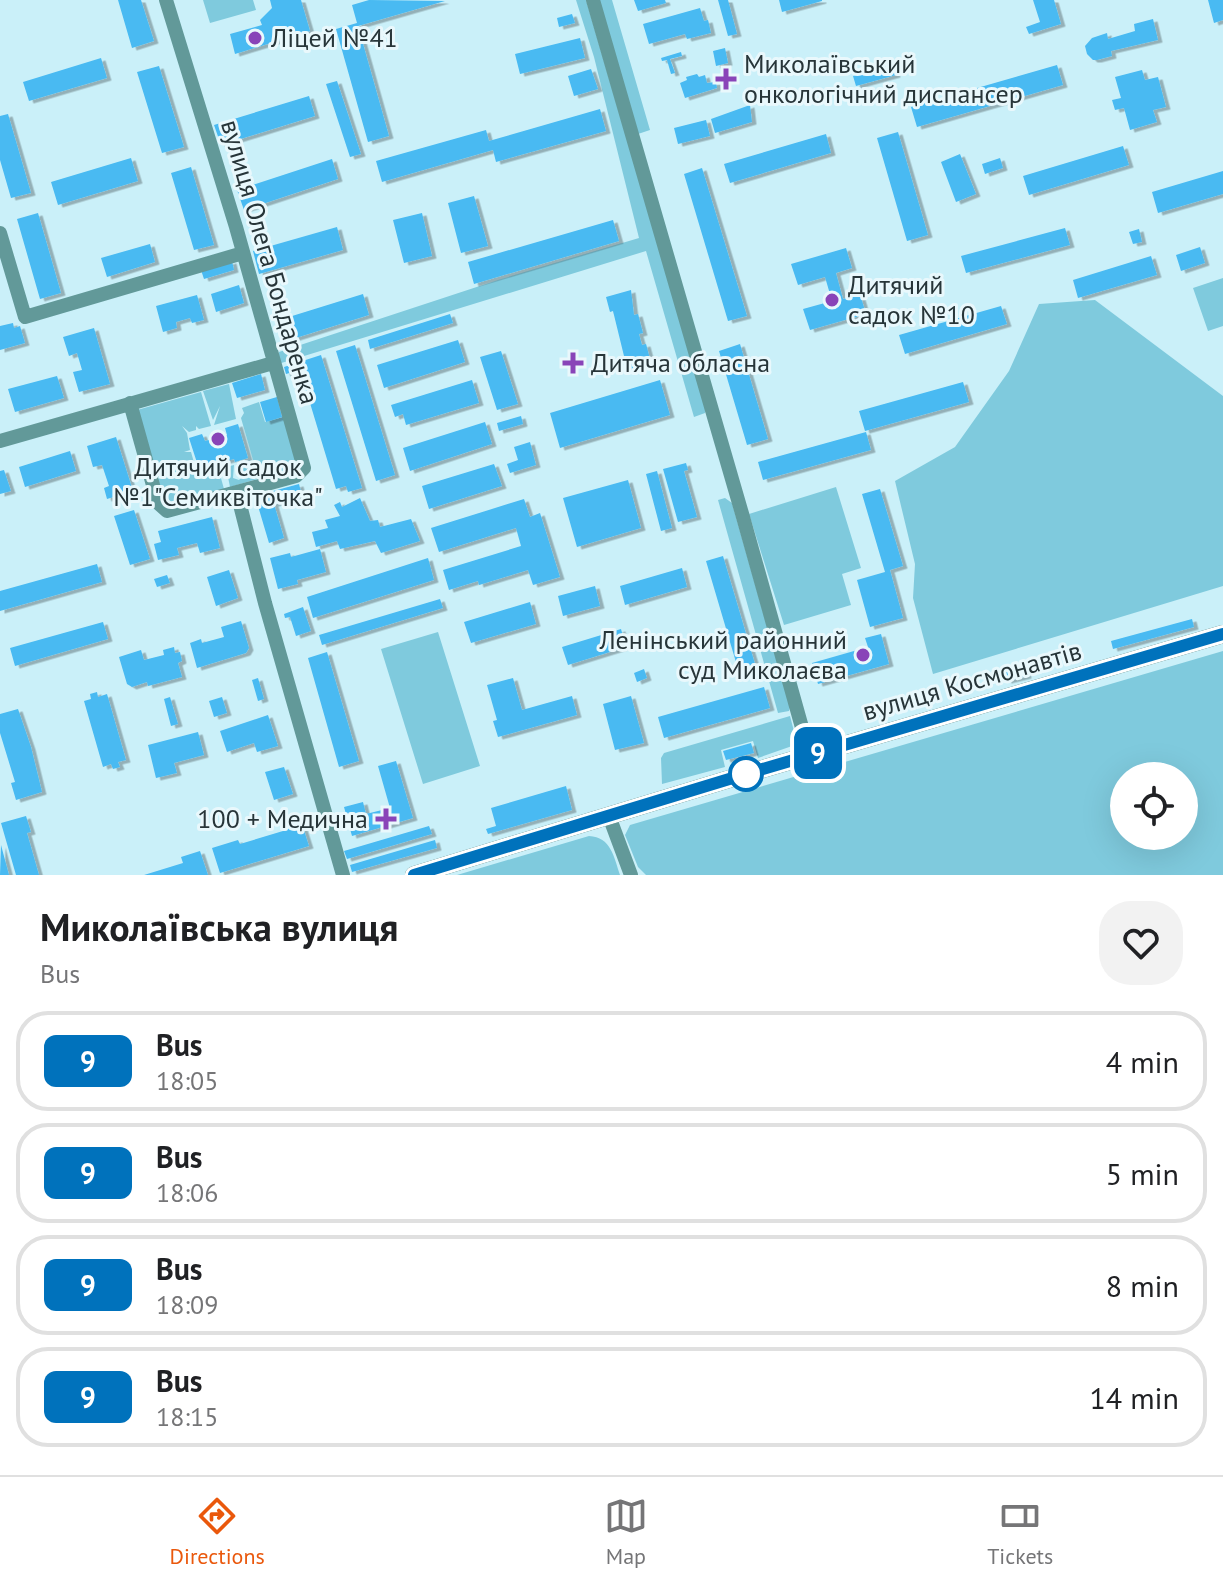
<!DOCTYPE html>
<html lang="en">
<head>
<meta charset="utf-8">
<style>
  body { margin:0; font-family:"PT Sans",sans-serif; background:#f2f2f2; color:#202124; height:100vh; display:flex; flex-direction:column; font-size:30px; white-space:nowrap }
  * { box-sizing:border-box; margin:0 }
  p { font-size:26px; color:#757577 }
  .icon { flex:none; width:44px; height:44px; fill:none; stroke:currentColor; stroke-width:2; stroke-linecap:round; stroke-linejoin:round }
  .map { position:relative; height:875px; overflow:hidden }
  .sheet { display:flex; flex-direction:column; background:#fff; flex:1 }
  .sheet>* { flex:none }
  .badge { padding:0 16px; border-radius:12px; font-size:28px; line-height:52px }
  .buttons { position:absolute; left:1110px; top:762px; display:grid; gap:16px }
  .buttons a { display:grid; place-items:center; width:88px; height:88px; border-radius:50%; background:#fff; box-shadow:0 8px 32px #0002; font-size:40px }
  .map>.badge { position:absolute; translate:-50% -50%; box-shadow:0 0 0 4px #fff }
  .round { display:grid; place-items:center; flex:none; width:84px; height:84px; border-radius:32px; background:#f2f2f2 }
  .summary { display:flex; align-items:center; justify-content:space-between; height:136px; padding:0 40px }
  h1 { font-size:38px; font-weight:700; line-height:60px }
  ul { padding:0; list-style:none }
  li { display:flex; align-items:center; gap:24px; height:100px; margin:0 16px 12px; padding:0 24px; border:4px solid #e0e0e0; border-radius:32px }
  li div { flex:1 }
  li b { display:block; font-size:30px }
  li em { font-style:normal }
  li .badge { min-width:88px; font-weight:700; text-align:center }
  .tab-bar { display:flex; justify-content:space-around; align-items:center; height:112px; border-top:2px solid #e0e0e0; background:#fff; font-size:22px; color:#757577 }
  .tab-bar a { display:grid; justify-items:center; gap:4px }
  .tab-bar .active { color:#ea580c }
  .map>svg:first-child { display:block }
</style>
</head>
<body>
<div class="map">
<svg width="1223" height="875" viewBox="0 0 1223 875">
  <defs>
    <filter id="shadow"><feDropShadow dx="4.5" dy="2.5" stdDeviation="0" flood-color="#0004"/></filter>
  </defs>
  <rect width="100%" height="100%" fill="#caf0f9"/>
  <path fill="#7fcadd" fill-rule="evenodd" d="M203,0H253L256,10L210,23Z
    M576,0H586L706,408L705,413L694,417L646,251L278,364L279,352L498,280L639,238L594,57Z
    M599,0H612L650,130L638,134Z
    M1223,278V326L1208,331L1193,288Z
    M1095,300L1223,396V586L933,674L913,598L915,564L895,481L955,447L1009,371L1039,304Z
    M229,384L236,419L214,425L220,406L213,420L203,391Z
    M201,392L211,426L199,429L196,426V430L189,432L182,426L187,433L190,450L184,452H191L195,466L157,477L137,410Z
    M259,402L265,422L283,417L298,467L230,487L226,467L234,465L233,478L239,480L245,474L238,470L236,464L253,460L241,418L244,413L242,408Z
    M195,468L197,475L219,471L224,489L168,506L165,503L158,479Z
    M836,487L861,568L842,574L851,605L784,625L749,514Z
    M725,498L732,503L790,707L789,711L778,713L718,500Z
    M438,632L480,766L423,784L381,649Z
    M1223,651V875H646L638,867L625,835L630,825ZM1184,776V836H1124V776Z
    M790,716L796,739L795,745L758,758L753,741L721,750L725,767L662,784L661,758L664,753Z
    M589,836C611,837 614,857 620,875H457Z"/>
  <path fill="#48baf2" filter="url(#shadow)" d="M118,0H141L154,41L132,48Z
    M270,0H301L310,31L235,54L230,34L262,25L260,20L272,8Z
    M369,0L445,1L358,26L389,136L368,142L336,29L357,23L352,5Z
    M634,0H665L666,3L638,11Z
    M718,0H728L737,34L728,36Z
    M779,0H822V1L782,12Z
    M1033,0H1054L1061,24L1029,34L1026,27L1040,22Z
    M1208,0H1223V20L1214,23Z
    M700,8L704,21L708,20L711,33L687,39L685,34L649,44L643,24Z
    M572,14L575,23L559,27L557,18Z
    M1153,19L1158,40L1111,51L1112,56L1097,60H1093L1087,54L1085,46L1092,38L1107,33L1108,39L1135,31L1134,24Z
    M580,38L585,58L520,74L515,54Z
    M725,48L728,63L716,66L713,51Z
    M681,52L682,56L670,59L675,73L671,74L667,60L662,61L661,58Z
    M101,58L107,78L29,101L23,82Z
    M893,64L896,75L856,86L853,76Z
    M1057,65L1063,85L917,127L911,107Z
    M159,66L184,147L162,153L137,72Z
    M591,69L598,89L574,96L568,76Z
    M1142,70L1145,80L1158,77L1166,107L1153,110L1157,122L1130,130L1124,108L1115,110L1112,100L1121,98L1115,77Z
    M697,74L699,77L705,75L707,83L716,82L717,88L685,98L680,83L687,80L686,77Z
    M337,81L361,154L350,157L326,84Z
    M309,96L315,116L221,145L214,125Z
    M750,105L752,122L715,133L711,119Z
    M600,109L606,131L496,162L493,150L382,182L376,161L486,130L489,141Z
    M8,114L31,193L11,198L0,160V116Z
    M706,120L710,136L678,144L674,128Z
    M898,132L928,235L907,241L877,138Z
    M826,134L831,153L730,183L724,164Z
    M1123,146L1129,165L1029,195L1023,176Z
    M960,154L976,194L956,202L941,162Z
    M131,158L138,181L58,205L51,182Z
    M1000,158L1003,168L985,174L982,164Z
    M332,159L338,179L244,210L237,190Z
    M191,167L214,245L194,250L171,173Z
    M702,168L747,316L728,321L684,174Z
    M1223,171V194L1158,213L1152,192Z
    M474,196L488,246L461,253L448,203Z
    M38,213L61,293L40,299L17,219Z
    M422,213L432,256L404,263L393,220Z
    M613,220L619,241L474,284L468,262Z
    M337,227L343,250L259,274L253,251Z
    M1065,228L1070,245L966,273L961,256Z
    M1139,229L1142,242L1133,244L1129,232Z
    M150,244L155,262L107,277L101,258Z
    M1200,247L1205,263L1181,271L1176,255Z
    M846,248L852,268L836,273L843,299L860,294L866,314L810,330L803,309L832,301L825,277L798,285L791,264Z
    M1151,256L1157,275L1078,298L1073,280Z
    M232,261L234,270L204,279L201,270Z
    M239,285L244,303L216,312L211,294Z
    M631,290L634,315L638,314L643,333L639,334L642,345L646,344L650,359H648L649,364L625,370L622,357L624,356L613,311L610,312L606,297Z
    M363,294L369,315L283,342L276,321Z
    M197,295L204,320L192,323L190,318L176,322L177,328L163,332L156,306Z
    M1001,306L1007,324L905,354L899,335Z
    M450,314L453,323L370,349L368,340Z
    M13,323L14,328L20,326L25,343L0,350V326Z
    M94,328L110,384L79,392L73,372L82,370L77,353L69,356L63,337Z
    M458,340L465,362L384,388L377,365Z
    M740,344L768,439L747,445L719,351Z
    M355,345L395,475L376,481L336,351Z
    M501,351L518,404L497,410L480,357Z
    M321,355L362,488L348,492L346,486L336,489L300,370L286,374L284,367Z
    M261,374L265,390L237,398L232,383Z
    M57,376L64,398L15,412L8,389Z
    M472,380L479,403L406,425L403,414L395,417L391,405Z
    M660,380L670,415L560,448L550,413Z
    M963,382L969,402L865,431L859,411Z
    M277,397L282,417L266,422L260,402Z
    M521,416L523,424L499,431L497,423Z
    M485,422L492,444L410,471L403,448Z
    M238,424L248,458L235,462L234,459L211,465L212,469L200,472L189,438L202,434L205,441L227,435L225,428Z
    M866,432L871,450L763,480L758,462Z
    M116,437L133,491L107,499L104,488L109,486L102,465L93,467L87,446Z
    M530,442L536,465L510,473L507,464L518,460L514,447Z
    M70,451L76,471L25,487L19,467Z
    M686,463L688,470L684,471L697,517L678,522L663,469Z
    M494,464L502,486L429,509L422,486Z
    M4,470L11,491L0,494V471Z
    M657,471L672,528L661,531L646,474Z
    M628,480L641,528L577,547L563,498Z
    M299,484L302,496L274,504L284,538L269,543L255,496Z
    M880,489L903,566L890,570L903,618L870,627L857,580L885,572L862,494Z
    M360,498L370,521L378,520L380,527L411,519L420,541L381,553L375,541L340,549L337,541L316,547L312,532L328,528L325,520L340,516L334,505L340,502L342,507Z
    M524,499L530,517L540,513L560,577L533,585L528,570L479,585L478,581L449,590L443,570L521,546L516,528L439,552L431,528Z
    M134,510L150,559L130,565L114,516Z
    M212,517L220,548L200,553L197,543L177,548L179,555L158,560L154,544L161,542L158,531Z
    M320,549L326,572L297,580L298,584L278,589L270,558L290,553L291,557Z
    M723,556L755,664L738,669L706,561Z
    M428,558L434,580L313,618L307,597Z
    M97,564L102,582L0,611V591Z
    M682,568L687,587L625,605L620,586Z
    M229,570L238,598L216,606L207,577Z
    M167,575L170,583L157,587L154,579Z
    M595,586L600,606L563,616L558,596Z
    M440,599L443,608L322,645L319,635Z
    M530,602L536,624L471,643L464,622Z
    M303,607L311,631L296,636L290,617L285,618L284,614Z
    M1192,619L1194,627L1113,649L1111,641Z
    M241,621L249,648L246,653L197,668L190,643L201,639L202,643L224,637L221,627Z
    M103,622L108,639L15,666L10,648Z
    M621,629L626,647L568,665L562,647Z
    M881,634L889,664L818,684L812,663L868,647L865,638Z
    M174,647L175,653L180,652L182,661L178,663L182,677L148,686L147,682L132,687L127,684L119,657L141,650L144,660L164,655L163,650Z
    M327,652L359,761L339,767L308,658Z
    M1025,667L1027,676L1007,681L1005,672Z
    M644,669L647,678L637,682L634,673Z
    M258,678L264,699L258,701L252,680Z
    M513,678L522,710L572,696L577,715L498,737L493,721L497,720L487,685Z
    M764,687L770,708L664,738L658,717Z
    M97,692L98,697L107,694L126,760L118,762L120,767L113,769L111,764L103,767L84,701L91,699L90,694Z
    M631,696L644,743L615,750L603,704Z
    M170,697L178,724L171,726L164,699Z
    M222,697L227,713L214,717L209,701Z
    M18,709L31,747L42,792L16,800L11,783L15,782L0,733V714Z
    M268,715L278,746L257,752L254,743L227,752L220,731Z
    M198,732L204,755L174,763L177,773L156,778L148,745Z
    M751,743L754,753L726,760L723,751Z
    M396,761L413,818L352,836L344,807L363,802L366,814L390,808L378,766Z
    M284,767L293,794L274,800L265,772Z
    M566,786L572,810L488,834L486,829L496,826L491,808Z
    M26,816L31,832L27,833L39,875H16L1,823Z
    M300,818L309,846L220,873L212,848L238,840L240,844L283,831L281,824Z
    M429,826L432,834L347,859L344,851Z
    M435,840L437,848L352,872L350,865Z
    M1,845L9,875H0Z
    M200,851L208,875H144L183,863L181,857Z"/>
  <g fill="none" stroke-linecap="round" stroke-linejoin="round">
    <path stroke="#629999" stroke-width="14" d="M593,0L743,517L810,756
      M0,233L25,317L243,253
      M130,403L158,503L167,511L296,476L304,468L236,227L166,0
      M0,441L273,363
      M237,493L265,603L343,875
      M609,816L631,875"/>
    <path stroke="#035151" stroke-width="18" d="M414,875L749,773L1223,634"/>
  </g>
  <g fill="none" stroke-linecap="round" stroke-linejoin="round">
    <g stroke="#fff" stroke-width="18">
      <path id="line" d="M414,875L749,773L1223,634"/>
    </g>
    <use href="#line" stroke="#0072bc" stroke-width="12"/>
  </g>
  <g fill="#8944b8" stroke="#e9f8fc" stroke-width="3">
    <circle cx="255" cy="38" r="8"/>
    <path d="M722 67h8v8h8v8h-8v8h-8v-8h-8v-8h8z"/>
    <circle cx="832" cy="300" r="8"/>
    <path d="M569 351h8v8h8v8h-8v8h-8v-8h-8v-8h8z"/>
    <circle cx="218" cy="439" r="8"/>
    <circle cx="863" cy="655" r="8"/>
    <path d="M382 807h8v8h8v8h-8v8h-8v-8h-8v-8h8z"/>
  </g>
  <circle fill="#fff" stroke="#0072bc" stroke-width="4" cx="746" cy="774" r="16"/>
  <g text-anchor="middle" stroke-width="6" stroke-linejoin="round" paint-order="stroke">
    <g font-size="26" fill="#273539" stroke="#e9f8fc" text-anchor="start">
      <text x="271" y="47">Ліцей №41</text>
      <text x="744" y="73">Миколаївський<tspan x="744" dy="30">онкологічний диспансер</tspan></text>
      <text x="848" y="294">Дитячий<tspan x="848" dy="30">садок №10</tspan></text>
      <text x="591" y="372">Дитяча обласна</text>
      <text x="218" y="476" text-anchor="middle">Дитячий садок<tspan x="218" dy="30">№1"Семиквіточка"</tspan></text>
      <text x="847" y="649" text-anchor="end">Ленінський районний<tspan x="847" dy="30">суд Миколаєва</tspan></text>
      <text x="368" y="828" text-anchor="end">100 + Медична</text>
    </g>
    <g font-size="26" fill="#273539" stroke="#e9f8fc">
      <text transform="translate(270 262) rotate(74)" y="9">вулиця Олега Бондаренка</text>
      <text transform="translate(972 681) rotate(-16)" y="9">вулиця Космонавтів</text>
    </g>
  </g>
</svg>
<div class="buttons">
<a><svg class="icon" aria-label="locate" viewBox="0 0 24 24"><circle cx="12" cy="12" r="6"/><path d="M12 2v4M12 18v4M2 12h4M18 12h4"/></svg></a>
</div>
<b class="badge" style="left:818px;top:753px;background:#0072bc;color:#fff">9</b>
</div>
<section class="sheet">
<div class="summary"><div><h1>Миколаївська вулиця</h1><p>Bus</p></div><a class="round"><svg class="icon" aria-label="heart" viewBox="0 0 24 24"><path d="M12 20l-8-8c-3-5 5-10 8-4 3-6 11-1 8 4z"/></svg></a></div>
<ul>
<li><span class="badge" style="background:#0072bc;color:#fff">9</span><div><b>Bus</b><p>18:05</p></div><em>4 min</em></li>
<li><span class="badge" style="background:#0072bc;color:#fff">9</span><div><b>Bus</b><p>18:06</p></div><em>5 min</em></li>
<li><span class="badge" style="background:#0072bc;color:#fff">9</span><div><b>Bus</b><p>18:09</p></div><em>8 min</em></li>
<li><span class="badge" style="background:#0072bc;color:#fff">9</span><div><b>Bus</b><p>18:15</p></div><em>14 min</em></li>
</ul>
</section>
<nav class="tab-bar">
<a class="active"><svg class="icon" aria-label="directions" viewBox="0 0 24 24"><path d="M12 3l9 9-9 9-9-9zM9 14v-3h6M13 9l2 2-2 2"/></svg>Directions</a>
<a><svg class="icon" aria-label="map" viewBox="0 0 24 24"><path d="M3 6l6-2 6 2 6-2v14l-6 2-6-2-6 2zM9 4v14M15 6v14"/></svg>Map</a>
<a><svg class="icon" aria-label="tickets" viewBox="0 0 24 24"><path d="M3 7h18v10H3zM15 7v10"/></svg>Tickets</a>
</nav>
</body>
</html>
